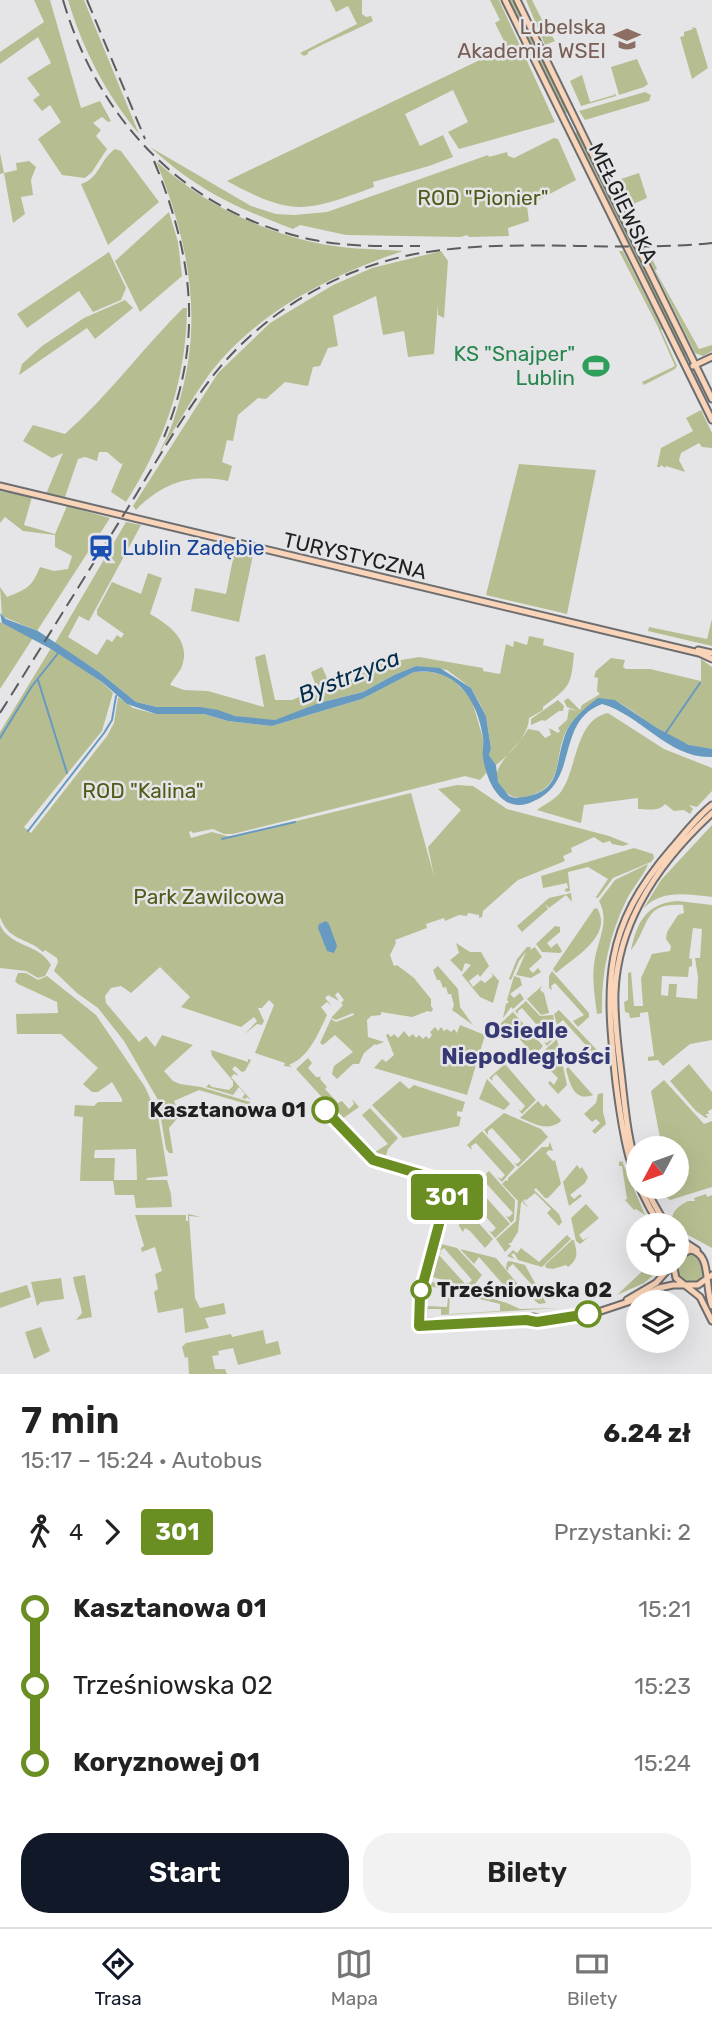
<!DOCTYPE html>
<html lang="pl">
<head>
<meta charset="utf-8">
<style>
  body { margin:0; font-family:Rubik,sans-serif; background:#f2f2f2; color:#222; height:100vh; display:flex; flex-direction:column; font-size:26px; white-space:nowrap }
  * { box-sizing:border-box; margin:0 }
  p { font-size:23px; color:#767676 }
  .icon { flex:none; width:38px; height:38px; fill:none; stroke:currentColor; stroke-width:2; stroke-linecap:round; stroke-linejoin:round }
  .map { position:relative; height:1374px; overflow:hidden }
  .panel { display:flex; flex-direction:column; background:#fff; flex:1 }
  .panel>* { flex:none }
  .badge { padding:0 14px; border-radius:5px; font-size:24px; line-height:46px }
  .needle { width:46px; rotate:229deg }
  .tools { position:absolute; left:626px; top:1136px; display:grid; gap:14px }
  .tools a { display:grid; place-items:center; width:63px; height:63px; border-radius:50%; background:#fff; box-shadow:0 7px 28px #0002; font-size:35px }
  .map>.badge { position:absolute; translate:-50% -50%; box-shadow:0 0 0 4px #fff }
  .legs { display:flex; align-items:center; gap:10px; height:77px; padding:0 21px; font-size:23px }
  .legs p { margin-inline-start:auto }
  .summary { display:flex; align-items:center; justify-content:space-between; height:119px; padding:0 21px }
  h1 { font-size:38px; font-weight:600; line-height:52px }
  .primary-button { display:flex; gap:14px; margin-top:auto; padding:14px 21px }
  .primary-button a { flex:1; height:80px; border-radius:28px; background:#111827; color:#fff; font-size:28px; font-weight:600; line-height:80px; text-align:center }
  .primary-button a+a { background:#f2f2f2; color:#222 }
  ul { padding:0 21px; list-style:none }
  li { display:flex; align-items:center; gap:24px; height:77px; font-size:26px }
  li i { display:grid; place-items:center; width:10px; height:100%; margin:0 9px; background:currentColor }
  li i::after { content:''; width:18px; height:18px; margin:-9px; border:5px solid; border-radius:50%; background:#fff }
  li p { margin-inline-start:auto }
  li:first-child i { background:linear-gradient(#0000 50%,currentColor 0) }
  li:last-child i { background:linear-gradient(currentColor 50%,#0000 0) }
  .menu { display:flex; justify-content:space-around; align-items:center; height:98px; border-top:2px solid #e0e0e0; background:#fff; font-size:19px; color:#767676 }
  .menu a { display:grid; justify-items:center; gap:4px }
  .menu .on { color:#111827 }
  .map>svg:first-child { display:block }
</style>
</head>
<body>
<div class="map">
<svg width="712" height="1374" viewBox="0 0 712 1374">
  <rect width="100%" height="100%" fill="#e5e5e7"/>
  <path fill="#b6be91" fill-rule="evenodd" d="M34,0H50L81,108L100,101L111,121L108,122L102,117L93,123L101,130L96,136L107,149L92,172L85,178L62,175L38,139L61,122L50,105L42,111L33,100L40,95L27,78L51,63L38,37L0,64V52L44,22Z
    M68,0H84L139,134C106,94 83,50 68,0Z
    M330,0H362V14L366,17L371,16L373,21C352,32 330,40 308,52V54L304,56L300,53L357,24L348,6L336,12Z
    M490,0H499L555,122L459,149L448,132L468,122L453,90L405,114L420,146L443,135L453,157L429,166L373,182L374,187C306,212 293,217 227,181L507,47L495,23L500,20Z
    M508,0H514L568,111L565,114Z
    M526,0H532L550,36H552L555,41L545,45Z
    M692,27L696,28L708,68L692,79L680,37L684,36V32L693,29Z
    M637,59L648,84L644,87L619,95L611,67Z
    M582,75L590,102L614,95L615,93L616,96L581,106L570,81Z
    M645,92L651,95L649,101L585,120L579,111Z
    M578,132L688,354L684,356L574,133Z
    M554,138L558,139L576,180L527,206L529,221L508,228L509,236L469,237L467,235L461,237L346,235L300,225L293,229C232,206 199,191 150,147L251,206L276,214L294,215L327,212L488,155L489,157L507,152L508,156L514,158Z
    M115,149L121,151L159,202L108,245L81,184C100,178 100,159 115,149Z
    M0,153L4,173L17,170L16,163L29,161L36,167L31,180L33,195L21,197L25,214L13,223L4,173L0,174Z
    M156,161C200,201 253,228 312,242C341,249 373,249 403,251C329,276 256,312 208,376C190,401 176,428 159,453C161,448 165,441 168,435C175,418 180,400 184,383C202,306 185,232 156,161Z
    M639,173L647,198L631,205L621,179Z
    M169,212L178,242L182,276L140,312L115,261Z
    M441,251L448,261L444,318L438,315V304L434,354L408,357L404,331L383,335L376,296L333,316L338,346L328,348L320,366L313,367L308,386L285,382L266,399L258,398L238,415L233,441L227,440L222,462L232,466L228,481C192,473 162,483 136,510L133,506L218,373L270,323L333,285L372,268Z
    M619,251H623L662,329L661,330L677,366L675,369L644,385L642,382L675,366L657,325Z
    M109,252L126,288L121,300L93,312L79,291L27,328L17,314Z
    M649,252L657,269L655,270L699,349L712,345V351L703,356L695,353L651,263Z
    M125,300L133,308L95,339L87,328L19,375L22,364L42,346L84,318Z
    M183,308H187C186,382 165,440 126,502L111,492L123,463L121,464L107,452H99L97,461L85,457L78,459L65,497L46,494L63,453L52,458L23,441L33,425L65,434C108,396 142,349 183,308Z
    M701,410L712,433V448L702,447L699,443L681,453L679,460L685,472L666,466L665,468L661,465L660,467H657L661,448L693,431L686,418Z
    M519,464L596,470L567,614L486,595Z
    M0,491L32,497L24,525L55,534L67,506L110,518L37,631L2,616L0,587L7,597C27,589 32,587 40,567L54,571L68,569L72,556L55,547V535L23,531L5,517L0,523Z
    M126,522L141,525L89,621L79,616L68,637L97,655L107,639L112,642L117,635L121,638L124,634L97,615V610L112,582L141,594L148,573L162,578L150,614C169,625 191,640 182,666C180,672 173,679 170,685L184,690L208,691L264,707L255,657L265,654L275,700H292L317,689L311,672L322,667L330,685L353,679L378,664L419,657L483,668V671L500,674L506,644L513,647L514,641L527,645L529,636L544,639L543,645L574,653C571,687 570,686 543,707V710L529,718C529,735 509,755 496,765L489,755L491,749L486,716L480,704L471,688L447,670L416,666L394,675L363,692L319,703L283,719L268,721L235,716L205,708L157,707L136,702L99,672L55,643Z
    M235,549L253,555L239,622L191,611L195,588L226,594Z
    M712,619V646L648,631L649,627L707,639Z
    M0,622L33,638L0,689Z
    M51,648L102,682L113,693L102,731L24,827L31,833L107,736L114,723L118,697L133,708L156,714H204L228,721L272,726L362,699L414,672H430L445,675L455,682L471,698L483,738V758L487,772L480,780L465,776L233,834H224L213,829L193,833L191,831L189,832L191,838L212,832L231,837L411,793L434,876L428,847L461,810L438,789L457,785L473,786L507,809L609,836L629,844L623,846L612,844L610,841L603,843L594,837L571,848L572,852L563,856L565,861L518,880L483,911L482,917L479,918V915L468,913L467,916L459,915L445,921L444,918L426,924L427,928L395,940L396,943L390,955L394,966L397,965L414,978L431,999V1006L433,1009L431,1012L428,1011L412,1017L381,1012V1015L371,1016L367,1020L368,1037L384,1042L376,1045L375,1044L364,1053L359,1064H353L337,1079L332,1074L334,1066L353,1052L335,1035L323,1045L320,1043L331,1019L336,1022L354,1015L353,1013L336,1020L331,1018L343,1005L341,1003L344,1000L338,992L335,995L339,1001L328,995L325,998L332,1006L327,1002L321,1007L327,1015C318,1034 309,1057 289,1065L292,1067L284,1066L285,1063L255,1053L274,1005L269,1000L262,1008H258L264,1021L262,1025L257,1024L245,1034L257,1021L254,1017L241,1027L181,1007L190,997L160,967L131,993L121,986L111,988L105,996L106,1003L139,1042L146,1036L155,1047L162,1035L193,1045L164,1071L173,1081L180,1084L201,1087L250,1102V1105L199,1090L174,1101L180,1115L169,1128L173,1153H169L166,1149L158,1100L124,1041L98,1008L77,993L54,971L58,962L57,958L45,950L43,952C27,937 9,942 0,917V732Z
    M611,658L625,660L623,667L626,669H650L701,681V659L712,667V749C675,748 646,718 615,700C591,705 586,705 570,725C550,752 570,788 524,797C510,800 502,790 496,778C497,760 520,745 528,729L539,731L545,738L551,735L549,728L558,733L560,731L558,728L567,720L569,709L578,711L567,707L564,701L568,698L580,710L582,705L600,694L597,691L598,678L594,677L596,671Z
    M558,700L564,706L563,711H559L545,721L542,720L531,725V719Z
    M608,713L664,749L712,768V791L697,807L689,805L693,809L690,814L684,810L674,811L665,804C659,812 647,809 638,809V798L584,805L581,823L537,810C544,805 555,799 560,793C578,770 574,720 608,713Z
    M712,825V897C687,894 661,889 643,909L661,880Z
    M634,848L653,854L654,858L651,862L613,878L598,898L592,896L596,897L608,879L588,867L568,872L570,891L566,892L565,889L568,888L567,883L543,888L541,876Z
    M648,864C645,874 632,888 626,901C609,936 601,974 602,1013L597,1014C595,998 592,981 594,965C596,942 611,923 599,901L615,880Z
    M571,893L572,902L566,895L549,908L545,904L548,909L522,932L517,926L549,898Z
    M678,901L712,905V1040L690,1044L663,1066L658,1060L648,1061V1057L654,1056L648,1012L640,1013V1017L630,1018L629,1013L625,1012L624,1002L628,1000V973L631,972L634,1006H643L641,978L652,954L670,951L671,946L666,939L667,932L678,915L684,913L683,905C642,902 650,927 631,950C637,921 647,903 678,901ZM693,928L702,929L700,958H695L698,977L697,999L676,997L677,984H669L668,996L661,995L662,976L688,977L689,967L692,966V959L689,958Z
    M597,908C614,936 573,958 556,973L553,969L594,909Z
    M0,925C11,948 39,943 51,965L45,976L38,978L26,971L0,968Z
    M555,926L560,927V932L547,943L551,948L557,943L562,951L560,953L542,952L536,944Z
    M456,943L470,952H481L489,966L480,977L478,974L469,981L473,987L481,980L485,983L493,976L491,972L499,981L493,1003L480,997L462,975L471,965L465,963L462,972L450,960L459,953Z
    M527,947H531L530,950L535,947L542,957L529,969L533,973L538,968L541,972L531,978L516,975L526,952L519,961L511,980L509,979L517,959Z
    M438,966L458,989L460,1007L473,1025L452,1010L454,1005L451,994H448L446,987L443,988L440,980H437L433,970Z
    M552,971L589,1013V1017L578,1027L573,1021L584,1015L555,983L551,986L552,990L549,988V976Z
    M18,973H26L38,980L47,976L96,1015L145,1087L158,1116L168,1176L147,1178L146,1180H167L171,1194L172,1207L136,1208L134,1195H115L113,1181H80L83,1117L74,1116L75,1105L94,1106L98,1102H122V1099L112,1082L98,1092H92L83,1084L98,1068L61,1034H17L16,1014L58,1013L57,1002L18,984L15,981ZM136,1149L137,1180H114L115,1158H94L95,1150Z
    M514,976L520,978L522,985L510,994L514,998L520,993L524,999L513,1009L511,1007L503,1018L506,1004L509,1002L507,1000Z
    M542,986L540,990L544,993L549,1013L541,1015L527,999Z
    M526,1001L540,1016L553,1015L557,1035L547,1046L544,1042L547,1043L550,1040L522,1008L518,1011V1014L515,1011Z
    M559,1010L597,1050V1055L586,1065L581,1058L585,1054L588,1057L593,1053L563,1020L557,1025L554,1014Z
    M513,1012L543,1046L530,1061L527,1057L529,1059L534,1055L505,1023L501,1026L502,1029L500,1028L501,1023Z
    M460,1025L485,1035L467,1095L374,1068L382,1059L386,1062L394,1055L386,1035L388,1034L391,1037L394,1034L398,1038L404,1031L409,1037L413,1034L416,1038L419,1035L423,1039L426,1036L429,1039L432,1035L430,1032L435,1027L438,1031L441,1027L444,1031L447,1029L451,1032L454,1029L457,1033Z
    M557,1039L567,1085L558,1094L548,1083L550,1081L554,1085L558,1078L547,1067V1063L545,1065L538,1058L530,1063Z
    M211,1050L248,1062V1059L251,1060L245,1071L242,1072L235,1066L232,1069L239,1076L234,1074L231,1077L251,1100L246,1097V1099L242,1098L245,1094L239,1087L233,1095L206,1087L209,1084L212,1087L229,1090L233,1086V1081L212,1056Z
    M308,1058L312,1063L308,1068L316,1077H321L320,1079L327,1087L325,1089L338,1103L342,1101L349,1109L354,1104L352,1099L359,1107L342,1119L296,1069Z
    M505,1064L536,1100L522,1114L518,1109L521,1111L525,1106L496,1074L492,1078L493,1081L489,1078Z
    M689,1064L712,1092V1109L708,1111L709,1114H705L708,1117L706,1118L696,1111L670,1081Z
    M568,1067L592,1094L593,1095C574,1102 570,1084 566,1069Z
    M487,1079L510,1104L504,1110L479,1099Z
    M664,1080L704,1124L712,1121V1187L670,1200L662,1194L658,1187L677,1186V1180L680,1183L684,1180L677,1172V1148H662L651,1091Z
    M400,1081L409,1089L414,1085L465,1102L462,1112L457,1111V1116L461,1117L459,1126L403,1138L372,1105Z
    M603,1093V1112L606,1124L595,1134L592,1131L600,1123L596,1119L592,1122L584,1114L596,1103L598,1094Z
    M538,1101L543,1107L546,1104L561,1120L560,1122C546,1132 534,1123 520,1118Z
    M370,1108L398,1138L388,1149L385,1159L375,1155L362,1142L375,1152L388,1144L362,1115Z
    M504,1113L541,1129L548,1137L518,1167L514,1163L517,1164L521,1160L492,1128L488,1131V1135L484,1130Z
    M482,1131L515,1167L502,1182L497,1177L501,1179L505,1175L476,1143L471,1146L472,1150L467,1145Z
    M550,1142L553,1151L549,1150L546,1153L553,1161L555,1160L561,1184L548,1198H545L536,1188L534,1190L559,1214L562,1222L559,1226L547,1213L551,1209L535,1193L524,1202L529,1208L523,1203V1202L526,1200L525,1199L521,1203L518,1232L511,1243H508L511,1246L505,1252L496,1239L516,1221L518,1201L502,1184L506,1180L508,1181V1178L542,1147H548Z
    M622,1161L645,1215L636,1209L634,1210L625,1200L627,1199L622,1166H619V1162Z
    M577,1165L580,1169L582,1167L588,1177L585,1183L570,1195L574,1199L580,1194L582,1196L569,1206L563,1182Z
    M489,1171L515,1200L514,1220L511,1223L506,1216L509,1217L513,1213L484,1181L479,1184L480,1188L475,1184Z
    M474,1184L510,1224L495,1238L489,1231L492,1232L496,1228L467,1196L463,1199V1203L459,1199Z
    M706,1194L707,1197L712,1195V1248L679,1230L677,1225L672,1222C671,1211 679,1206 688,1201H695L694,1198Z
    M457,1199L493,1239L485,1248L470,1231L465,1228L463,1232L459,1226V1217L464,1213L460,1208L455,1212L449,1210L451,1204Z
    M586,1204L599,1218L579,1235L583,1240L590,1236L580,1244L576,1241L571,1218Z
    M188,1214L201,1217L189,1216L195,1298L200,1308L224,1303L226,1314L205,1318L209,1328L185,1333L183,1308L158,1313L154,1292L158,1289L155,1274L162,1271L155,1247L142,1252L141,1248L144,1246L135,1215H186V1221H188Z
    M567,1235L571,1239L542,1267L518,1260L514,1253L511,1255L515,1259L507,1256L513,1250L517,1253L521,1248L539,1262Z
    M572,1240H574C577,1253 579,1258 568,1267L566,1265L553,1269L546,1268L545,1265Z
    M441,1244L457,1248L482,1275L472,1288L466,1283H469L472,1280L444,1248L440,1251L441,1254L438,1252Z
    M460,1249L496,1258L517,1283V1286L503,1297L500,1292L504,1293L507,1289L479,1257L474,1264Z
    M690,1252L703,1257L705,1277C689,1291 671,1277 678,1259Z
    M438,1254L468,1287L432,1277Z
    M510,1261L525,1265L546,1303L539,1304L534,1300L542,1296L513,1264L508,1268L509,1271L506,1269L507,1262Z
    M650,1264L656,1266L657,1272L644,1283L617,1295Z
    M85,1275L92,1317L76,1320L82,1313C80,1300 75,1290 73,1277Z
    M61,1278L64,1299L41,1302L37,1306L31,1282Z
    M430,1281L446,1287L443,1289L429,1286L426,1306L447,1307L449,1288L456,1289L455,1292L450,1291L449,1314L500,1311V1304L464,1295L457,1296L459,1289L507,1303L520,1309L561,1308L441,1315V1309H428L427,1320L421,1316V1306H423Z
    M27,1285L31,1297L0,1308V1293Z
    M41,1327L50,1351L34,1359L25,1332Z
    M263,1330L266,1344L278,1341L281,1354L238,1365L233,1348L218,1351L219,1355L212,1356L215,1369H225L227,1374H189L188,1357L185,1358L182,1347L186,1343L231,1334L232,1337Z"/>
  <path fill="#679ac1" d="M0,613L6,619L38,631L99,672L136,702L157,707H200L218,710L235,716L275,720L319,703L363,692L394,675L416,666L440,668L471,688L486,716L491,749L489,755L496,765L498,782L509,796L515,798C564,794 553,768 565,735C570,720 586,707 598,698L615,700L657,728L689,745L712,749V757C669,759 641,715 602,704C557,721 578,775 540,798C534,801 527,805 520,805C497,806 486,777 483,758C482,751 484,744 483,737C477,699 456,667 414,672L362,699L272,726L228,721L204,714H156L127,704L102,682L51,649L2,623Z
    M326,921L329,924L337,946L334,953L327,951L318,928L319,924Z"/>
  <g fill="none" stroke-linecap="round" stroke-linejoin="round">
    <path stroke="#679ac1" stroke-width="2" d="M38,680L67,773
      M665,734L700,683
      M0,738L32,686L59,652
      M28,831L104,733L112,720L116,696
      M222,839L295,822"/>
    <g stroke="#6d6e70" stroke-width="9">
      <path id="secondary" d="M505,0L712,420
        M517,0L712,399
        M693,366L712,357
        M0,486L699,653L712,659
        M698,650L712,653
        M639,1173C627,1140 625,1106 621,1072C618,1046 614,1019 615,992C618,921 661,860 712,813
        M644,1186L666,1225
        M660,1225C629,1178 623,1138 616,1083C605,982 602,929 672,848C685,833 697,817 712,805
        M677,1237L697,1250
        M677,1257L690,1250C712,1253 704,1284 712,1306
        M673,1264L676,1278L700,1297L712,1321
        M627,1300L656,1283L673,1264
        M526,1320L537,1322L542,1319L580,1318L634,1300L659,1288L673,1285H698L712,1275
        M419,1326L426,1322L523,1320L533,1317L542,1319
        M420,1326L441,1324"/>
    </g>
    <use href="#secondary" stroke="#fad4b8" stroke-width="5"/>
    <path stroke="#5c5c5e" stroke-width="2" stroke-dasharray="14 7" stroke-linecap="butt" d="M63,0C99,122 187,214 314,240C349,247 384,246 420,246
      M87,0L145,139
      M154,161C193,256 204,340 164,437
      M0,713C42,646 84,578 126,511C154,466 180,419 212,377C263,312 339,267 421,253C515,237 617,253 712,243"/>
  </g>
  <g fill="none" stroke-linecap="round" stroke-linejoin="round">
    <g stroke="#fff" stroke-width="16">
      <path id="line-1" d="M325,1110L373,1160L450,1183L420,1295L419,1326L526,1320L537,1322L588,1314"/>
    </g>
    <use href="#line-1" stroke="#6b8e23" stroke-width="10"/>
  </g>
  <defs>
    <g id="university-bare" transform="scale(2.1)"><path d="M0-5L7-2L0 1L-7-2ZM-4 1L0 2.5L4 1V4Q0 6-4 4Z" fill="#8d6e63" stroke="#e5e5e7" stroke-width="2.5" paint-order="stroke"/></g>
    <g id="stadium-bare" transform="scale(2.1)"><path d="M0-5a6.5 5 0 1 0 0 10a6.5 5 0 1 0 0-10ZM-3.5-1.8h7v3.6h-7Z" fill="#2e9e5b" stroke="#e5e5e7" stroke-width="2.5" paint-order="stroke"/></g>
    <g id="station-bare" transform="scale(2.1)"><path d="M-3-6H3Q5-6 5-4V2Q5 4 3 4L4.5 6H3L1.5 4h-3L-3 6H-4.5L-3 4Q-5 4-5 2V-4Q-5-6-3-6ZM-3.5-4v3h7v-3ZM-3.5 1v1.5H-2V1ZM2 1v1.5H3.5V1Z" fill="#1a4fb4" stroke="#e5e5e7" stroke-width="2.5" paint-order="stroke"/></g>
  </defs>
  <g fill-rule="evenodd">
    <use href="#university-bare" x="627" y="39"/>
    <use href="#stadium-bare" x="596" y="366"/>
    <use href="#station-bare" x="101" y="548"/>
  </g>
  <g fill="#fff" stroke="#6b8e23" stroke-width="3.5">
    <circle cx="325" cy="1110" r="12"/>
    <circle cx="421" cy="1290" r="9"/>
    <circle cx="588" cy="1314" r="12"/>
  </g>
  <g text-anchor="middle" stroke-width="5" stroke-linejoin="round" paint-order="stroke">
    <g font-size="21" fill="#785e54" stroke="#e5e5e7" text-anchor="end">
      <text x="606" y="34">Lubelska<tspan x="606" dy="24">Akademia WSEI</tspan></text>
    </g>
    <g font-size="21" fill="#515a19" stroke="#e5e5e7">
      <text x="483" y="205">ROD "Pionier"</text>
      <text x="143" y="798">ROD "Kalina"</text>
      <text x="209" y="904">Park Zawilcowa</text>
    </g>
    <g font-size="21" fill="#202021" stroke="#e5e5e7">
      <text transform="translate(623 203) rotate(64)" y="7">MEŁGIEWSKA</text>
      <text transform="translate(355 556) rotate(13)" y="7">TURYSTYCZNA</text>
    </g>
    <g font-size="21" fill="#27864d" stroke="#e5e5e7" text-anchor="end">
      <text x="575" y="361">KS "Snajper"<tspan x="575" dy="24">Lublin</tspan></text>
    </g>
    <g font-size="21" fill="#164399" stroke="#e5e5e7" text-anchor="start">
      <text x="122" y="555">Lublin Zadębie</text>
    </g>
    <g font-size="21" font-weight="bold" fill="#202021" stroke="#e5e5e7" text-anchor="end">
      <text x="306" y="1117">Kasztanowa 01</text>
      <text x="437" y="1297" text-anchor="start">Trześniowska 02</text>
    </g>
    <g font-size="23" font-style="italic" fill="#032d48" stroke="#e5e5e7">
      <text transform="translate(349 676) rotate(-22)" y="8">Bystrzyca</text>
    </g>
    <g font-size="23" font-weight="bold" fill="#363974" stroke="#e5e5e7">
      <text x="526" y="1038">Osiedle<tspan x="526" dy="26">Niepodległości</tspan></text>
    </g>
  </g>
</svg>
<div class="tools">
<a><svg class="needle" viewBox="-14 -14 28 28"><path d="M0-13l5 13h-10z" fill="#e53935"/><path d="M0 13l5-13h-10z" fill="#767676"/></svg></a>
<a><svg class="icon" aria-label="locate" viewBox="0 0 24 24"><circle cx="12" cy="12" r="6"/><path d="M12 2v4M12 18v4M2 12h4M18 12h4"/></svg></a>
<a><svg class="icon" aria-label="layers" viewBox="0 0 24 24"><path d="M12 4l9 5-9 5-9-5zM3 14l9 5 9-5"/></svg></a>
</div>
<b class="badge" style="left:447px;top:1197px;background:#6b8e23;color:#fff">301</b>
</div>
<section class="panel">
<div class="summary"><div><h1>7 min</h1><p>15:17 – 15:24 · Autobus</p></div><b>6.24 zł</b></div>
<div class="legs"><svg class="icon" aria-label="walk" viewBox="0 0 24 24"><circle cx="13" cy="4" r="2"/><path d="M13 8l-2 6 4 7M11 14l-3 7M7 12l3-4h3l4 4"/></svg>4<svg class="icon" aria-label="forward" viewBox="0 0 24 24"><path d="M9 5l7 7-7 7"/></svg><b class="badge" style="background:#6b8e23;color:#fff">301</b><p>Przystanki: 2</p></div>
<ul>
<li><i style="color:#6b8e23"></i><b>Kasztanowa 01</b><p>15:21</p></li>
<li><i style="color:#6b8e23"></i><span>Trześniowska 02</span><p>15:23</p></li>
<li><i style="color:#6b8e23"></i><b>Koryznowej 01</b><p>15:24</p></li>
</ul>
<div class="primary-button"><a>Start</a><a>Bilety</a></div>
</section>
<nav class="menu">
<a class="on"><svg class="icon" aria-label="directions" viewBox="0 0 24 24"><path d="M12 3l9 9-9 9-9-9zM9 14v-3h6M13 9l2 2-2 2"/></svg>Trasa</a>
<a><svg class="icon" aria-label="map" viewBox="0 0 24 24"><path d="M3 6l6-2 6 2 6-2v14l-6 2-6-2-6 2zM9 4v14M15 6v14"/></svg>Mapa</a>
<a><svg class="icon" aria-label="tickets" viewBox="0 0 24 24"><path d="M3 7h18v10H3zM15 7v10"/></svg>Bilety</a>
</nav>
</body>
</html>
